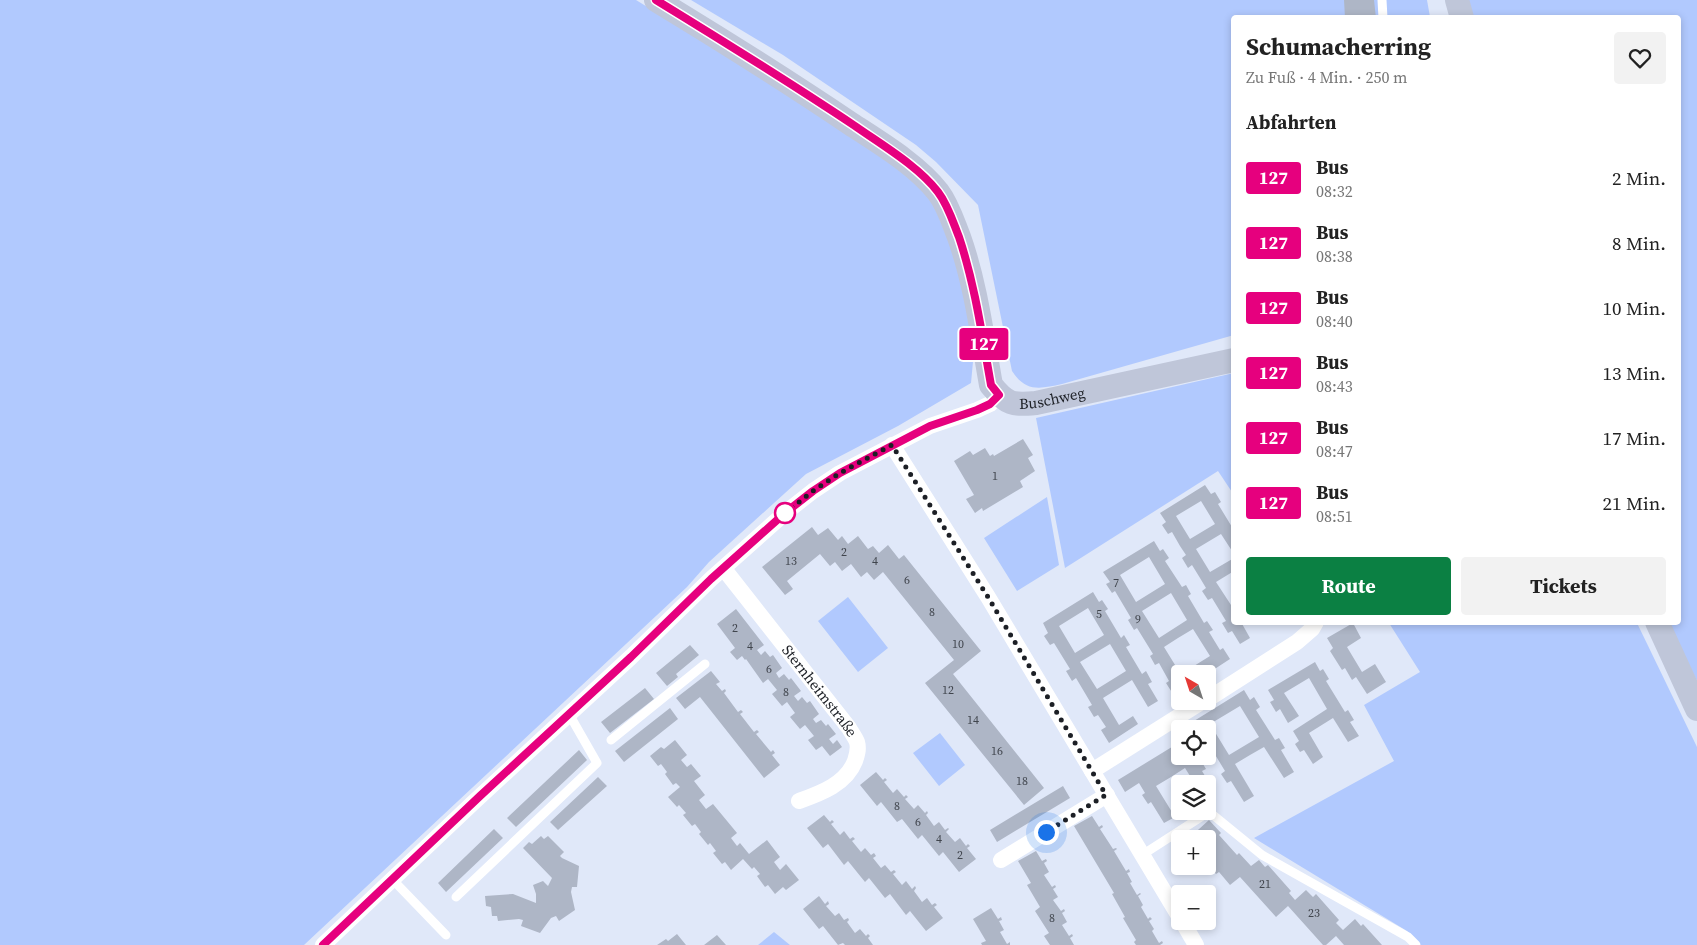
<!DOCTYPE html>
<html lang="de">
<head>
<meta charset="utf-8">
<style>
  body { margin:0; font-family:"Source Serif 4",serif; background:#f2f2f2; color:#222; height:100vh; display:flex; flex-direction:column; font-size:19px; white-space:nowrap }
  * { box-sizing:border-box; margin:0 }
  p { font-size:16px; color:#767676 }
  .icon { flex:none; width:28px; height:28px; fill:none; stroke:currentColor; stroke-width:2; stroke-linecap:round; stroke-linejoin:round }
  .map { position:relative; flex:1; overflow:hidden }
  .sheet { position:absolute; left:1231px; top:15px; width:450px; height:610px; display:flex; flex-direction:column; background:#fff; border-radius:5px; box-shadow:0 2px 8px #0003 }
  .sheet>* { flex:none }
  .badge { padding:0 10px; border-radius:4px; font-size:18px; line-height:32px }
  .needle { width:32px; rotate:321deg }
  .controls { position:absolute; left:1171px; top:665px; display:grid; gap:10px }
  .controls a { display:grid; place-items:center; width:45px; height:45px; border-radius:5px; background:#fff; box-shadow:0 2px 8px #0003; font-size:25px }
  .you { position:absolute; width:25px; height:25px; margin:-12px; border:4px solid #fff; border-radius:50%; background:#1a73e8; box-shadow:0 0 0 8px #1a73e833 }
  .map>.badge { position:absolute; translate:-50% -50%; box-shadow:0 0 0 2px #fff }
  h2 { padding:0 15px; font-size:19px; line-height:45px }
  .round { display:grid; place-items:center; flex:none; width:52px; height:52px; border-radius:5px; background:#f2f2f2 }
  .head { display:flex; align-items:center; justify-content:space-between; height:85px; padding:0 15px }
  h1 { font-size:24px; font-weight:700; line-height:38px }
  .button { display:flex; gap:10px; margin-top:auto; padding:10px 15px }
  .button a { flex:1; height:58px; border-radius:5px; background:#0b8043; color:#fff; font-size:20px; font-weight:700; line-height:58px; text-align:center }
  .button a+a { background:#f2f2f2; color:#222 }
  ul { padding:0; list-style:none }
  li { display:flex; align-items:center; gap:15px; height:65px; padding:0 15px }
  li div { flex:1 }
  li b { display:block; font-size:19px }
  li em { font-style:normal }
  li .badge { min-width:55px; font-weight:700; text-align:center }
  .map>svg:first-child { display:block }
</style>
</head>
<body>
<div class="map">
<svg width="1697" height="945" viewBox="0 0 1697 945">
  <rect width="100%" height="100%" fill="#e0e8f9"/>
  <path fill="#b1c9fe" d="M0,0H636L844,128L903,170L932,200L959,267L974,351L971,383L898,426L806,474L709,562L687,587L304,945H0Z
    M691,0H1427L1430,17L1234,18V335L1062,384C1039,389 1026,392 1012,371L978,205L936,162L916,145L783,55Z
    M1467,0H1697V681L1669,623L1679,622V18L1471,17Z
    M1234,373V495L1218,471L1065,568L1036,418Z
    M1047,497L1059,565L1017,591L984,538Z
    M848,597L888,648L858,672L818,621Z
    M1389,623H1637L1697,747V945H1420L1407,931L1254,838L1394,761L1364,705L1420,672Z
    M940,733L965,765L939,786L913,753Z
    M774,932L790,945H758Z"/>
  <path fill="#aeb6c6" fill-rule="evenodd" d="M1344,0H1374L1376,18H1345Z
    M1023,439L1033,455L1028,458L1035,471L1020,481L1023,487L983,511L982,508L975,513L966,499L974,495L954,461L970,451L973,455L985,448L990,456L993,454L994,456Z
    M1205,485L1211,494L1215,492L1221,502L1218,504L1232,527L1234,526V554L1221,534L1196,549L1210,572L1234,558V571L1216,582L1231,605L1234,603V622H1241L1250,638L1240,644L1232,631L1228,633L1222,623L1226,621L1212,598L1208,600L1202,591L1206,588L1200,578L1192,565L1188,568L1182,558L1186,555L1180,546L1172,532L1168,534L1162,525L1166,522L1160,513ZM1201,501L1215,524L1190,539L1176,516Z
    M812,527L818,535L828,528L838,540L842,536L848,544L858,536L868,549L873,546L879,553L888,545L899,559L904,555L981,651L953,674L1044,788L1024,805L925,683L954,660L883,572L874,580L867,572L861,577L851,564L842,571L835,562L830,566L820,554L787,581L793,589L785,595L762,567Z
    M1154,541L1160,551L1163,549L1169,558L1165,561L1182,587L1186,585L1191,594L1188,596L1204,623L1207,621L1213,630L1209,632L1220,650L1223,648L1230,659L1207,674H1181L1210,656L1193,629L1178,638L1164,647L1180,673V690L1173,694L1166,683L1169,681L1159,663L1155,665L1150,656L1153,654L1137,628L1134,630L1128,620L1131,618L1115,591L1112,593L1106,584L1110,582L1103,572ZM1149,557L1165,584L1136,602L1120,575ZM1171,593L1187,620L1159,638L1142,611Z
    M1093,592L1099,602L1102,600L1108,609L1105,611L1121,638L1124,635L1130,645L1126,647L1142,674L1146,671L1152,682L1148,684L1158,701L1148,707L1132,680L1103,698L1119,725L1133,716L1138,724L1109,743L1101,730L1106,727L1098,715L1094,717L1088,707L1092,705L1076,678L1072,681L1066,671L1070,669L1054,643L1050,645L1044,636L1048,633L1043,623ZM1088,608L1104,635L1075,653L1059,626ZM1110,644L1126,671L1097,689L1080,662Z
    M736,609L764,645L757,650L761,655L765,651L770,657L773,655L782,668L776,673L779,678L784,674L789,680L791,678L801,691L794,696L798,701L802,697L807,703L810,701L819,714L813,719L816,723L821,720L826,726L828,724L836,734L829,739L833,744L837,740L842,747L830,756L822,746L816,750L808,740L814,736L805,725L800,729L790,717L795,713L787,702L782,706L772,694L777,690L768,679L763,683L746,659L745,660L742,656L737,660L730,652L735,648L717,624Z
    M1353,623L1361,638L1347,647L1362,672L1375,664L1386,682L1367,694L1356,677L1352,680L1345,668L1342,670L1330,651L1333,648L1327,638Z
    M690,645L699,655L676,674L678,677L667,686L656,673Z
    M1315,662L1320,671L1323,669L1329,679L1326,681L1345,712L1348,710L1354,720L1350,722L1359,736L1348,742L1333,718L1309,733L1323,757L1313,764L1304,750L1300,752L1295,744L1299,741L1293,731L1327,709L1309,678L1284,693L1299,716L1288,723L1280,709L1276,712L1270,702L1274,700L1268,690Z
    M711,671L720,682L716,684L722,691L725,689L726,691L724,693L738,712L741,710L743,712L740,714L754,732L757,730L759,732L756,734L771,752L773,750L775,753L772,755L780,765L764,778L700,697L685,709L676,698Z
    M645,688L654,699L610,733L601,722Z
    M1244,690L1250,700L1254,697L1260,707L1256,710L1275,740L1279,738L1285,748L1281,750L1294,772L1284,778L1264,747L1250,755L1235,764L1254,796L1244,802L1231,781L1227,783L1221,774L1225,771L1208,743V729H1199L1194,721ZM1240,706L1259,737L1229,755L1210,724Z
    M670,708L678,719L624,762L615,751Z
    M675,740L687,755L681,760L687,767L691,764L701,776L694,781L705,795L699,800L706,809L713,804L737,833L731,838L737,846L740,843L749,854L767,840L780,857L774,862L780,870L786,864L799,880L786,890L783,887L775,894L768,885L765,887L757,876L760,874L754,867L752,869L743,859L731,870L725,862L722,864L713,853L716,851L710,843L708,845L699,834L701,832L695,824L692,826L683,815L686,813L679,805L677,807L668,797L680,787L676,783L673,785L665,774L667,772L661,764L658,766L650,756L661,747L664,749Z
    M1180,742V756H1193L1196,761L1200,759L1206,769L1202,771L1215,792L1208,797V784H1195L1185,768L1171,777L1156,786L1175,817L1164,823L1151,802L1148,804L1142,795L1145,793L1139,783L1125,792L1118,780Z
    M579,750L587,760L516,827L507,818Z
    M876,772L883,780L885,778L887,780L884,782L893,793L897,789L904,797L906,795L908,797L905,799L914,809L918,805L925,813L927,811L928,813L926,815L934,826L939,822L945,830L948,828L949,829L946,832L955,842L960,838L966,846L968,844L970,846L967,848L976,859L959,872L943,852L939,856L922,835L918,839L902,819L897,822L881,802L877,806L860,785Z
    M598,777L607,786L558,830L550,822Z
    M1063,786L1070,798L997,842L990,830Z
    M824,815L830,822L832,820L834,822L831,824L840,835L844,831L850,839L853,837L855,839L852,841L861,852L865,848L871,855L874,853L876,856L873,858L881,868L885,865L891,872L894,870L896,872L893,874L902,885L906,881L912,889L915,886L916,888L914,891L922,902L927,898L932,905L935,903L937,905L934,907L943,918L926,931L910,911L906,915L890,894L885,898L869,878L865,882L848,861L844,865L828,844L823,848L807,828Z
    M1092,816L1099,827L1102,825L1103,827L1100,829L1113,849L1116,848L1117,849L1114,851L1126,871L1129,869L1130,872L1127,873L1132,882L1130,883L1137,895L1140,893L1141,894L1138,896L1143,905L1141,907L1148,919L1150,917L1152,919L1149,921L1154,929L1152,931L1159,943L1162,941L1163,943L1160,945H1136L1134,942L1136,940L1123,918L1125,917L1112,894L1114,893L1074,826Z
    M1209,820L1221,833L1219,835L1237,855L1239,853L1251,866L1259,860L1265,867L1268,865L1291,891L1289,893L1295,900L1306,890L1313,897L1316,894L1339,920L1336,923L1343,930L1355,919L1361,926L1363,924L1382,945H1344L1336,936L1326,945H1323L1288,906L1276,917L1240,877L1230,885L1219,872L1216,874L1208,865V839H1188Z
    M494,829L503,838L446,892L438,883Z
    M541,836L544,839L548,836L564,852L560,856L562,858L579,866L577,887H572L571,892L575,910L559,921L556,916L551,918L540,933L521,926L523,920L519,919L498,921L497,916H492L491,907L486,906L485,896L513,894L536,903V894L533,885L543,881L548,886L552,878L523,848L529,842L532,844Z
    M1036,851L1042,861L1046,859L1047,861L1044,863L1049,872L1044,875L1052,887L1055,885L1056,887L1053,889L1058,897L1053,900L1061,911L1064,909L1065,911L1062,913L1067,922L1062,925L1069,936L1072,934L1073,936L1070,938L1074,945H1050L1044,936L1049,933L1035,911L1040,907L1027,885L1031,883L1018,861Z
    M819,896L825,904L828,901L829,904L826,906L835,916L839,913L844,920L848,918L849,920L847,922L855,933L860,929L866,936L868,934L870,936L868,938L873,945H845L843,943L838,945L823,926L819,929L803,909Z
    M991,908L998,919L1001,917L1002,920L999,921L1004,930L1000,932L1007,944L1010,942V945H982L981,943L986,941L973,919Z
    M677,934L686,945H657L666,939L668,941Z
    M717,935L726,945H704Z"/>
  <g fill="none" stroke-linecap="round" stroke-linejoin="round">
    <path stroke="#fff" stroke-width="9" d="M1382,0L1383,18
      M611,740L705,664
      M1142,855L1204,815H1213L1262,855L1408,937L1416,945
      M392,879L446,935
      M456,897L597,763L569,714"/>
    <g stroke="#fff" stroke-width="16">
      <path d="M892,445L988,597L1180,918"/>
      <path id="s1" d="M724,569L849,728C851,732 855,737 857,742C859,749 857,755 855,761C846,784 821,793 799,801"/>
      <path d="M1208,699L1297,642L1312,629L1316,622"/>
      <path d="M1092,771L1203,701"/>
      <path d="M1001,860L1107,795"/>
      <path d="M1182,921L1196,945"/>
      <path d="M323,945L475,801L631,657L711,579L785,513L813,491L840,473L930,426L977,410L990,404L999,395"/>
    </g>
    <g stroke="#bfc6d9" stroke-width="24">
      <path id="s2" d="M656,0C722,40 787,81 851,124C880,143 917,165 938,192C948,205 953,222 959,237C976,285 982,335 991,385C1007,405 1013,405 1036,403L1234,360"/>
      <path d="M1457,0L1462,18"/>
      <path d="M1657,622L1697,709"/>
    </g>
  </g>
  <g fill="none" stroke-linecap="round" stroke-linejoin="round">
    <g stroke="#fff" stroke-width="11">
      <path id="line" d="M323,945L480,796L631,657L711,579L785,513L813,491L840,473L930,426L977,410L990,404L999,395L991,385C982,335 975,285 959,237C953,222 948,205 938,192C918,166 882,145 855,126C789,82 723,41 656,0"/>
    </g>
    <use href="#line" stroke="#e6007e" stroke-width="8"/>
    <path stroke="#1c1f25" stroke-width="5" stroke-dasharray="0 9" d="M785,513L813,491L840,473L892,445L988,597L1106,795L1046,832"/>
  </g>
  <circle fill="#fff" stroke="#e6007e" stroke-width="2.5" cx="785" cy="513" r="10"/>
  <g text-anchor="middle" stroke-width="4" stroke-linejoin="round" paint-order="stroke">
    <g font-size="12" fill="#40454d">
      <text x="995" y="480">1</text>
      <text x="844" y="556">2</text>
      <text x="791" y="565">13</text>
      <text x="875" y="565">4</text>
      <text x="907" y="584">6</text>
      <text x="1116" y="587">7</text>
      <text x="932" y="616">8</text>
      <text x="1099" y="618">5</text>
      <text x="1138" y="623">9</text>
      <text x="735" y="632">2</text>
      <text x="958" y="648">10</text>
      <text x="750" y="650">4</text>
      <text x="769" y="673">6</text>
      <text x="948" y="694">12</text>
      <text x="786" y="696">8</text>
      <text x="973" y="724">14</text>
      <text x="997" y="755">16</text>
      <text x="1022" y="785">18</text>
      <text x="897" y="810">8</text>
      <text x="918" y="826">6</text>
      <text x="939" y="843">4</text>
      <text x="960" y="859">2</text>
      <text x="1265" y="888">21</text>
      <text x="1314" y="917">23</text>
      <text x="1052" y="922">8</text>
    </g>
    <g font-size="15" fill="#1c1f25" stroke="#fff">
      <text dy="5" stroke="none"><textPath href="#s2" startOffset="612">Buschweg</textPath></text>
      <text dy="5" stroke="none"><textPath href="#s1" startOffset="155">Sternheimstraße</textPath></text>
    </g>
  </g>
</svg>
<div class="controls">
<a><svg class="needle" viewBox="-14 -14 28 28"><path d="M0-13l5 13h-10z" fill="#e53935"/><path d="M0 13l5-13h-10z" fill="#767676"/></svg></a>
<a><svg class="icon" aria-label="locate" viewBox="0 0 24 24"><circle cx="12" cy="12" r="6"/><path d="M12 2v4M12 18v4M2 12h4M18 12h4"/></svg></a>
<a><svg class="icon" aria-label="layers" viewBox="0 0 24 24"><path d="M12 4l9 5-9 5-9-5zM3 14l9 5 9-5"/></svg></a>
<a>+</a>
<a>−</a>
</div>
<div class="you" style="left:1046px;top:832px"></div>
<b class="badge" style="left:984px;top:344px;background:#e6007e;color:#fff">127</b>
<section class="sheet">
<div class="head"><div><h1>Schumacherring</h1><p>Zu Fuß · 4 Min. · 250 m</p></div><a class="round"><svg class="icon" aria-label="heart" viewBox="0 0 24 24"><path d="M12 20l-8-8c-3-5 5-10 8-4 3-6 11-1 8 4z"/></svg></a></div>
<h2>Abfahrten</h2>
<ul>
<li><span class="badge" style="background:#e6007e;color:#fff">127</span><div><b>Bus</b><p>08:32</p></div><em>2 Min.</em></li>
<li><span class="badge" style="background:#e6007e;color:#fff">127</span><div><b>Bus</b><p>08:38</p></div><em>8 Min.</em></li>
<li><span class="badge" style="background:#e6007e;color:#fff">127</span><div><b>Bus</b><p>08:40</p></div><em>10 Min.</em></li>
<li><span class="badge" style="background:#e6007e;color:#fff">127</span><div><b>Bus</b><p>08:43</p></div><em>13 Min.</em></li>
<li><span class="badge" style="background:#e6007e;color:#fff">127</span><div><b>Bus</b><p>08:47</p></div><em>17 Min.</em></li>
<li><span class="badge" style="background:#e6007e;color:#fff">127</span><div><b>Bus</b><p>08:51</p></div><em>21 Min.</em></li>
</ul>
<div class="button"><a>Route</a><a>Tickets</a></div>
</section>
</div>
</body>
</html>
